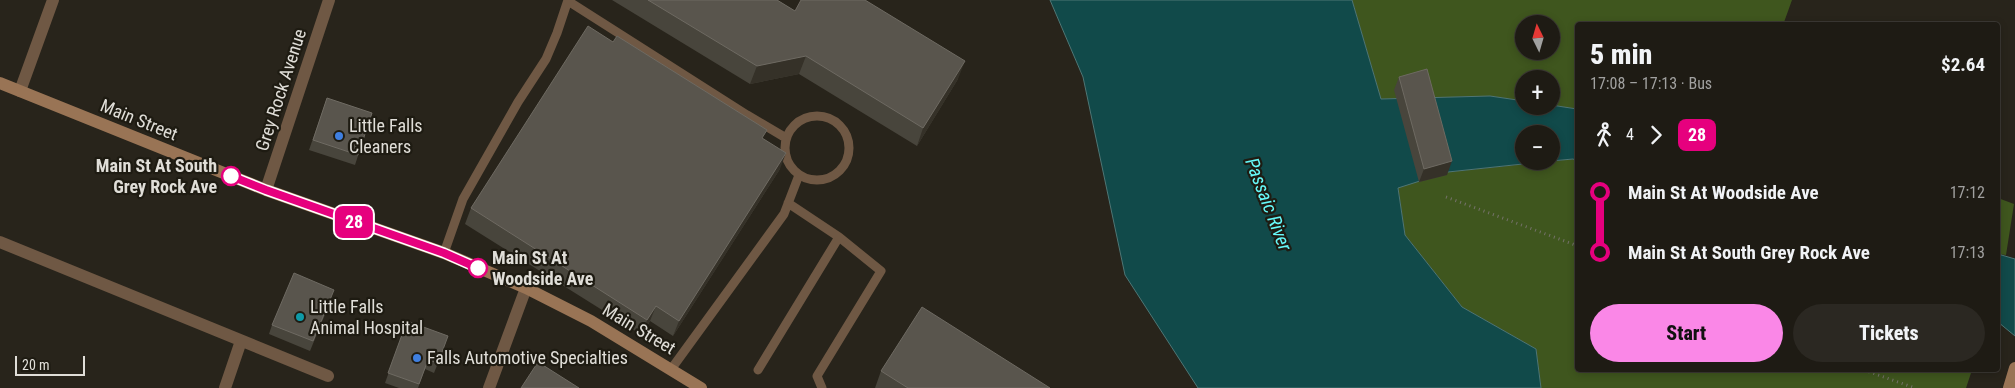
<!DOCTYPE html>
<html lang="en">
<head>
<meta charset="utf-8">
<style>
  body { margin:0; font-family:"Roboto Condensed",sans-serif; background:#2b2822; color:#f1f3f6; height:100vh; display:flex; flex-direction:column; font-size:19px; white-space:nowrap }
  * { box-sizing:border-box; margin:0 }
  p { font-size:16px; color:#a1a1a0 }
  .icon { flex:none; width:28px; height:28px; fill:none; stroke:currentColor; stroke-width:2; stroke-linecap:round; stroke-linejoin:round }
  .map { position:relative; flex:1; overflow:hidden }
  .details { position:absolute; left:1575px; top:22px; width:425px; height:350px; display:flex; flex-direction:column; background:#1e1b14; border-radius:5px; box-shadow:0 2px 8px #0003,0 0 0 1px #3c3934 }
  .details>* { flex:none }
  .badge { padding:0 10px; border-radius:8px; font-size:18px; line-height:32px }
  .needle { width:32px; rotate:355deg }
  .controls { position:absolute; left:1515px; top:15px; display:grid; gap:10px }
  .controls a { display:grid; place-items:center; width:45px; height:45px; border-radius:50%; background:#1e1b14; box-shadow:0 2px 8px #0003,0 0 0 1px #3c3934; font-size:25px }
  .scale { position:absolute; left:15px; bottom:12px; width:70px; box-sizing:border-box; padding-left:5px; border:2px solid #e0ded8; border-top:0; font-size:14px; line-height:18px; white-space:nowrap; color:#e0ded8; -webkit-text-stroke:4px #1e1b12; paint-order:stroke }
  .map>.badge { position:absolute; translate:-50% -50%; box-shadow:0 0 0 2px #fff }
  .legs { display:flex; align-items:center; gap:8px; height:55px; padding:0 15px; font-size:16px }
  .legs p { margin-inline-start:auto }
  .head { display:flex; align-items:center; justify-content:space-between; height:85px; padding:0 15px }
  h1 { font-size:28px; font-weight:800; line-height:38px }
  .primary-button { display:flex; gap:10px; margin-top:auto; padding:10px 15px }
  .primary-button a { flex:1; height:58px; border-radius:30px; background:#fa87e7; color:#111; font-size:20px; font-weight:800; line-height:58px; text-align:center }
  .primary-button a+a { background:#2b2822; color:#f1f3f6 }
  ul { padding:0 15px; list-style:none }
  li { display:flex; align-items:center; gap:18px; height:60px; font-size:19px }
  li i { display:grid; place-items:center; width:8px; height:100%; margin:0 6px; background:currentColor }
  li i::after { content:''; width:12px; height:12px; margin:-6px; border:4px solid; border-radius:50%; background:#1e1b14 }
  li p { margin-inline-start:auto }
  li:first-child i { background:linear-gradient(#0000 50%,currentColor 0) }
  li:last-child i { background:linear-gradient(currentColor 50%,#0000 0) }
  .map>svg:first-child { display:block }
</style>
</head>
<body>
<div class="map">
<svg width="2015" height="388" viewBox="0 0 2015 388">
  <rect width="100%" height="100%" fill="#28241b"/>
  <path fill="#3f561e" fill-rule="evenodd" d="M1352,0H1792L1783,25H1578L1577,109L1551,105V79H1524V101L1490,96L1381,99ZM1524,24H1551V51H1524Z
    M1573,159L1577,161L1578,370H1972L1966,388H1541L1536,349L1462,307L1405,235L1398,187L1448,172Z
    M1998,198L2014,204L2006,255L1998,254Z"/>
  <path fill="#114a4a" stroke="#4f7675" d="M1050,0H1352L1381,99L1490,96L1524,101V106L1551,105L1577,109V161L1573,159L1551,161V134H1524V161H1551L1448,172L1398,188L1405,235L1462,307L1536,349L1541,388H1198L1125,275L1083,77Z
    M1998,254L2015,259V336L1998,322Z"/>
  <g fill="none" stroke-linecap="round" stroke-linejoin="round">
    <path stroke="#75726a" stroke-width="3" stroke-dasharray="1 4" stroke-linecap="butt" d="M1446,197L1578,246
      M1864,370L1915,388"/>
    <path stroke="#6f5844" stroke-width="9" d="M568,1L747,115L786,138
      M785 148a32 32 0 1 1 64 0a32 32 0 1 1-64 0Z
      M444,253L463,199L518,102L546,59L557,33L568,0
      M672,368L784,214L799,175
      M758,370L839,237L788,203
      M822,388L817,376L881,271L839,237"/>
    <path stroke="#6f5844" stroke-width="12" d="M20,91L53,0
      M266,190L329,0
      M0,242L328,376
      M225,388L241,341
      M489,388L526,288"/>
    <path stroke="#997455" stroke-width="12" d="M0,83L266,190L444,253L526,288L591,321L701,388
      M2009,388L2015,368"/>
  </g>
  <path fill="#48453c" d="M612,0H777L795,11L958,79L917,146L799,74L750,84Z
    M1399,77L1447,175L1419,182L1394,90Z
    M327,98L372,113L355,165L309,150Z
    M764,139L780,169L673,336L650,321L642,335L465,224L471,208Z
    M331,300L310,351L269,334L272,325Z
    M407,321L438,363L434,373L425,369L418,388H399L385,383Z
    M881,371L1050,388H875Z"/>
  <path fill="#353128" d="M806,56L799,74L750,84L757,66Z
    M965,61L958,79L917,146L923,128Z
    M786,153L780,169L673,336L679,321Z
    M1452,161L1447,175L1419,182L1424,169Z
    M656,306L650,321L642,335L647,320Z"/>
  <path fill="#59554d" stroke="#6e6a62" d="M648,0H777L795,11L801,0H865L965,61L923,128L806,56L757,66Z
    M588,26L613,42L617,36L767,130L762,138L786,153L679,321L656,306L647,320L471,208Z
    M1427,69L1452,161L1424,169L1399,77Z
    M327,98L372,113L358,155L313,140Z
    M294,273L334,290L313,341L272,325Z
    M922,307L1050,388H908L881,371Z
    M407,321L448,336L438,363L428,360L419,384L388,373Z
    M538,362L579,388H521Z"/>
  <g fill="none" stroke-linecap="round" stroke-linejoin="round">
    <g stroke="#fff" stroke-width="11">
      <path id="line-1" d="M231,176L266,190L444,253L478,268"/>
    </g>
    <use href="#line-1" stroke="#e6007e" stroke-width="8"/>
  </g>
  <g fill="#3f7fe0" stroke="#1e1b12" stroke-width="2">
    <circle cx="339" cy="136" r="5"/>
    <circle cx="417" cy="358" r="5"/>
  </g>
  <g fill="#fff" stroke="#e6007e" stroke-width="2.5">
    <circle cx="231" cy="176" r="9"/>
    <circle cx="478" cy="268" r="9"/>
  </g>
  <circle fill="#0f9aa8" stroke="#1e1b12" stroke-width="2" cx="300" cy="317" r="5"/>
  <g text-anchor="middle" stroke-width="4.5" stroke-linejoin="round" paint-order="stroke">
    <g font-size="18" fill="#e0ded8" stroke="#1e1b12">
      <text transform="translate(281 90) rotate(-72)" y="6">Grey Rock Avenue</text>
      <text transform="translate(139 120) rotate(22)" y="6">Main Street</text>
      <text transform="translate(639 329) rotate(31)" y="6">Main Street</text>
    </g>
    <g font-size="18" fill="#e0ded8" stroke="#1e1b12" text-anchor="start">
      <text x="349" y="132">Little Falls<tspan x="349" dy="21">Cleaners</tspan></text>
      <text x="310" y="313">Little Falls<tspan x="310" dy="21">Animal Hospital</tspan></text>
      <text x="427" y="364">Falls Automotive Specialties</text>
    </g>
    <g font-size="18" font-weight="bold" fill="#e0ded8" stroke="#1e1b12" text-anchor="end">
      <text x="217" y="172">Main St At South<tspan x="217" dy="21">Grey Rock Ave</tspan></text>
      <text x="492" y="264" text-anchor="start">Main St At<tspan x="492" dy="21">Woodside Ave</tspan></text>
    </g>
    <g font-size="19" font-style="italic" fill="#66f9f9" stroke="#1e1b12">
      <text transform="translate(1269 204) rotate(69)" y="7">Passaic River</text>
    </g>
  </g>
</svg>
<div class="controls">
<a><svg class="needle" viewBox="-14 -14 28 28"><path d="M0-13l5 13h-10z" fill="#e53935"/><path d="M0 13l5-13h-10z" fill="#a1a1a0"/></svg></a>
<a>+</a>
<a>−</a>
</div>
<div class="scale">20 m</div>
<b class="badge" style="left:354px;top:222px;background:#e6007e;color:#fff">28</b>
<section class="details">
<div class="head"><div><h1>5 min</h1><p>17:08 – 17:13 · Bus</p></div><b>$2.64</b></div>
<div class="legs"><svg class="icon" aria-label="walk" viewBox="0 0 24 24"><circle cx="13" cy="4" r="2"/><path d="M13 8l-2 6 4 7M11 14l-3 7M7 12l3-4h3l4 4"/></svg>4<svg class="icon" aria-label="forward" viewBox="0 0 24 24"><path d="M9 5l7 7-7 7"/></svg><b class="badge" style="background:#e6007e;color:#fff">28</b></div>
<ul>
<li><i style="color:#e6007e"></i><b>Main St At Woodside Ave</b><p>17:12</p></li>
<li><i style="color:#e6007e"></i><b>Main St At South Grey Rock Ave</b><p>17:13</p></li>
</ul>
<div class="primary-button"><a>Start</a><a>Tickets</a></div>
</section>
</div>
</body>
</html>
